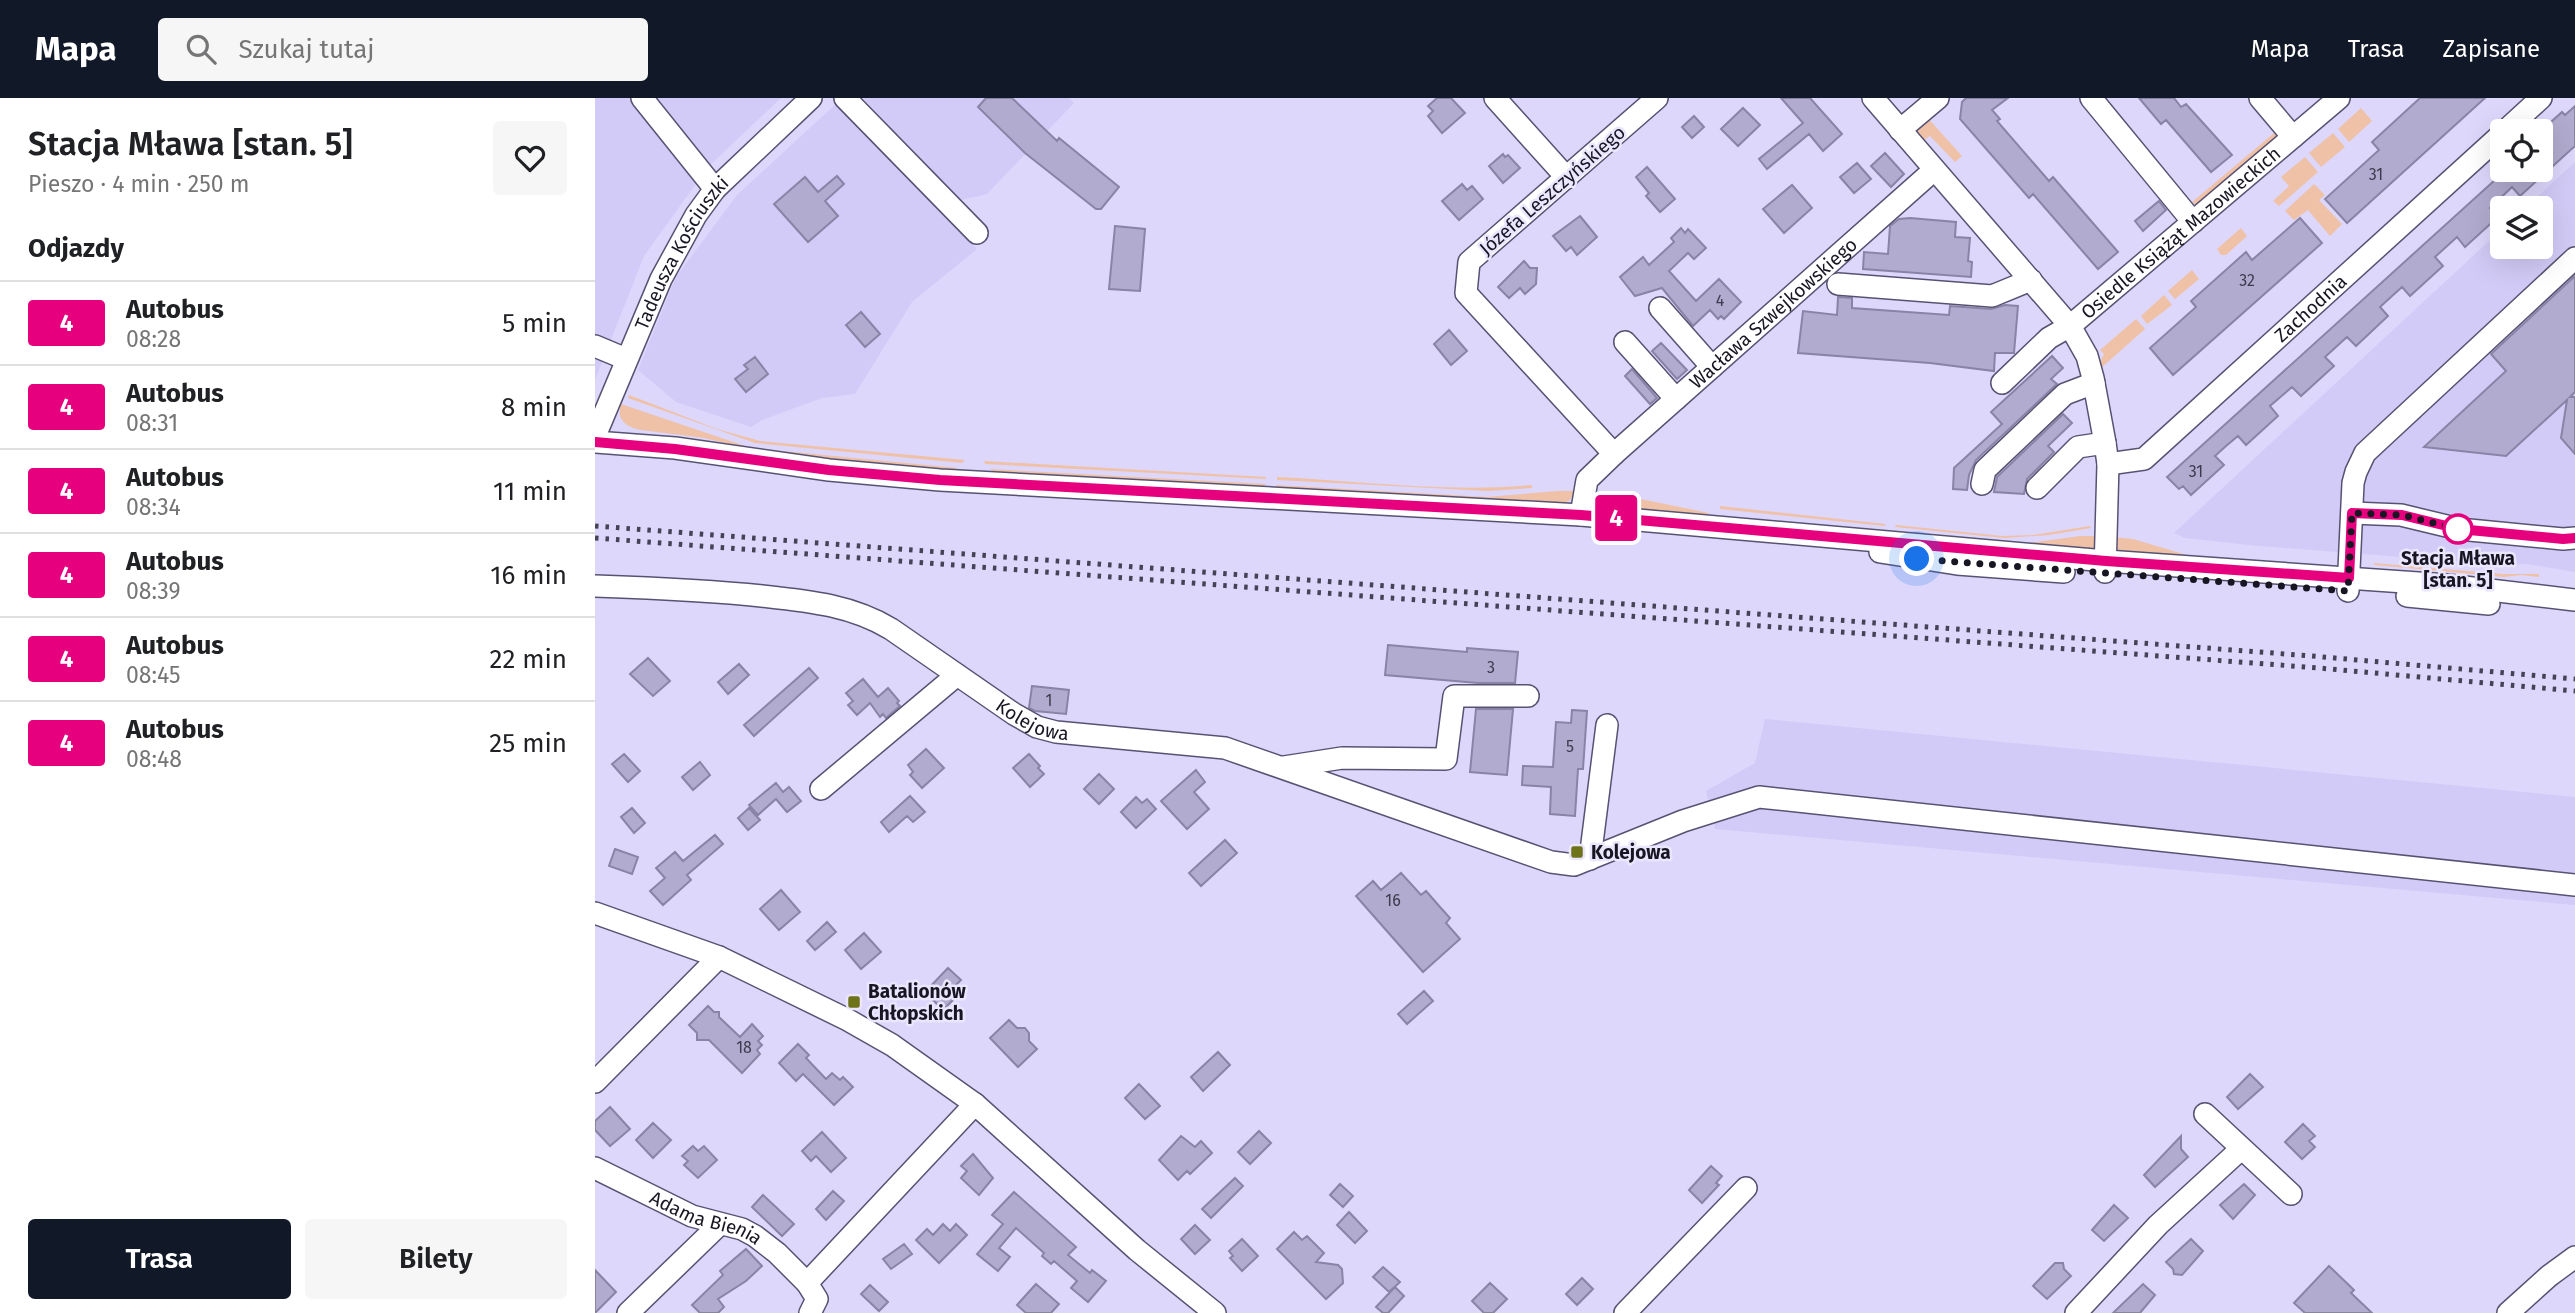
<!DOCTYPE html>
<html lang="pl">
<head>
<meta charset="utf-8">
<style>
  body { margin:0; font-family:"Fira Sans",sans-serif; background:#f6f6f6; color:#202124; height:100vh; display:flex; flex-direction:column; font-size:26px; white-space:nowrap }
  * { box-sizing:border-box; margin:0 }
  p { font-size:23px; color:#757577 }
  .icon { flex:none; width:38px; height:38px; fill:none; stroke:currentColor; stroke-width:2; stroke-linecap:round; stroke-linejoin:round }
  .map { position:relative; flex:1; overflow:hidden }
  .drawer { display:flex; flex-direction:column; background:#fff; width:595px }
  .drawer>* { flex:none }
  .badge { padding:0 14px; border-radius:5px; font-size:24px; line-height:46px }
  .tools { position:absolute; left:1895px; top:21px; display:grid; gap:14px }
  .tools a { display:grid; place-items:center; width:63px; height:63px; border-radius:7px; background:#fff; box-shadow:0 7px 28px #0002; font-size:35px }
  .you { position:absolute; width:35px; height:35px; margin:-18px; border:5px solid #fff; border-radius:50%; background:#1a73e8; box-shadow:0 0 0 10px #1a73e833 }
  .map>.badge { position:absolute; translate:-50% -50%; box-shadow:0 0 0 4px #fff }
  h2 { padding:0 28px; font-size:26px; line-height:63px }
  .round { display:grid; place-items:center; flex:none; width:74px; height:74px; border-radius:7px; background:#f6f6f6 }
  .summary { display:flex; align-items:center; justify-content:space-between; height:119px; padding:0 28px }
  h1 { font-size:33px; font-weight:600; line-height:52px }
  .button { display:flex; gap:14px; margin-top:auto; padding:14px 28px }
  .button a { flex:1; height:80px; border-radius:7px; background:#111827; color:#fff; font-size:28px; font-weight:600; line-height:80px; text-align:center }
  .button a+a { background:#f6f6f6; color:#202124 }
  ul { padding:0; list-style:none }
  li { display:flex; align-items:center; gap:21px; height:84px; padding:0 28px; border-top:2px solid #e0e0e0 }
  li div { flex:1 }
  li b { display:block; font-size:26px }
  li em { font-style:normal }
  li .badge { min-width:77px; font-weight:700; text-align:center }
  header { display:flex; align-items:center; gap:42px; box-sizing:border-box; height:98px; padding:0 35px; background:#111827; color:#fff }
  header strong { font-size:33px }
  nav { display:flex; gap:38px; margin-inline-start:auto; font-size:24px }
  .search { width:490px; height:63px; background:#f6f6f6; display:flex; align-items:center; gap:18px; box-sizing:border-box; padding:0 24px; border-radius:7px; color:#757577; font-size:26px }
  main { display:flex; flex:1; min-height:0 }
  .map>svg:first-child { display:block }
</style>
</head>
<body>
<header>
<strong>Mapa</strong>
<div class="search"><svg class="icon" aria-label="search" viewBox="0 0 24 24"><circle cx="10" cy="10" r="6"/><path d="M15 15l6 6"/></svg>Szukaj tutaj</div>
<nav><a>Mapa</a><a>Trasa</a><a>Zapisane</a></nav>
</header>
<main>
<section class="drawer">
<div class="summary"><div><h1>Stacja Mława [stan. 5]</h1><p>Pieszo · 4 min · 250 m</p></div><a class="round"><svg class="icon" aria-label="heart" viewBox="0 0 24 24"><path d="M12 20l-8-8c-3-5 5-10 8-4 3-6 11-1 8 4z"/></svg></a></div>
<h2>Odjazdy</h2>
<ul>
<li><span class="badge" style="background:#e6007e;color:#fff">4</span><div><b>Autobus</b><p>08:28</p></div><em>5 min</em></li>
<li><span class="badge" style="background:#e6007e;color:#fff">4</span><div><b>Autobus</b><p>08:31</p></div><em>8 min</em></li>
<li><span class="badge" style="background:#e6007e;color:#fff">4</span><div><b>Autobus</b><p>08:34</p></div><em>11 min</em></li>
<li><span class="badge" style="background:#e6007e;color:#fff">4</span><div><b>Autobus</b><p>08:39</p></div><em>16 min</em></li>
<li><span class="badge" style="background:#e6007e;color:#fff">4</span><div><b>Autobus</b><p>08:45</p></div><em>22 min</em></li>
<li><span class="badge" style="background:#e6007e;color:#fff">4</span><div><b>Autobus</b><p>08:48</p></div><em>25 min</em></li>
</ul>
<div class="button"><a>Trasa</a><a>Bilety</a></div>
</section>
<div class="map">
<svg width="1980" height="1215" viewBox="0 0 1980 1215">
  <rect width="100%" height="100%" fill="#ddd7fc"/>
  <path fill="#d2cbf7" d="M0,0H186L113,69L49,158L0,282Z
    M268,0H474L479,5L392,96L362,103Z
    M242,5L382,151L317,204L260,296L227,300L167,322L156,329L81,304L43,272L81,179L142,97Z
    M1980,64V474L1933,466L1909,467L1653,447L1590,440L1579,435L1907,131L1908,149H1946V110H1930Z
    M1170,621L1980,699V807L1120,731L1111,693L1160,665Z"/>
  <path fill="#efc1a6" d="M1766,10L1777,23L1754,44L1743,31Z
    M1331,18L1367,58L1360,64L1335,38L1325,45L1321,41L1320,31Z
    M1685,30V36L1609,104L1602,106L1596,105Z
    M1738,35L1750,49L1726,69L1714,55Z
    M1710,59L1723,74L1684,108L1678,103L1694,88L1686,79Z
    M1719,86L1730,97L1724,102L1747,126L1735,138L1713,112L1699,122L1690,113Z
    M1646,130L1652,138L1631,157H1626L1622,151Z
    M1597,172L1604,181L1580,201L1573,193Z
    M1569,197L1577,207L1552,226L1546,218Z
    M1541,221L1550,231L1506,270V262L1509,256L1505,252Z
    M34,297L122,331L165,343L370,362L367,365L160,345L33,300Z
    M26,306L156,350L363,370L355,373L180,357L109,340L46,332C31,329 21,322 26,306Z
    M389,363L671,379V381L390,366Z
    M395,371L671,386L669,389L400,375Z
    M682,379C766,383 853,395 937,387V390L893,393L682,382Z
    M681,387L892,399L963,393H980L975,402L966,407L683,391Z
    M1004,395L1026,397L1114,415L1112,419L1015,410L1008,405Z
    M1125,408L1290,426V428L1125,411Z
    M1301,427L1407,438L1438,437L1495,428L1496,430L1454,437L1409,440L1300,429Z
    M1485,438H1502V445L1495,455L1427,446Z
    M1518,439L1538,441L1595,458L1633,462L1525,456L1519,446Z
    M1778,465L1908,476H1944V479L1926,477L1909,479L1780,467Z"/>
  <path fill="#b1abcf" stroke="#8984a6" stroke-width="2" d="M391,0H417L462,43L464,40L524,89L506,111H501L430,55L383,9Z
    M842,0H856L870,15L847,35L833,18L838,13L833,8Z
    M1186,0H1215L1247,36L1228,53L1214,36L1172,71L1164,61L1208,25Z
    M1371,0H1413L1397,12L1405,21L1402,23L1454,83L1458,79L1523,154L1503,171L1438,96L1434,100L1365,21L1367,4Z
    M1544,0H1579L1586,9L1591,6L1637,57L1616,74L1571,22L1566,26Z
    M1825,0H1890L1752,125L1730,101L1784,52L1777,44Z
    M1980,8V48L1925,98L1917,89L1895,110L1903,119L1870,149L1862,139L1840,159L1848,168L1815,198L1807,189L1785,209L1793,218L1761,248L1752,239L1730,259L1739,268L1706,298L1697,289L1675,308L1683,318L1651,347L1643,338L1631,348L1620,358L1629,367L1596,397L1588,388L1584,391L1572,379L1911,72H1946V33L1967,14L1970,17Z
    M1148,10L1165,27L1143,48L1126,31Z
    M1099,18L1109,29L1097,40L1087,29Z
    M1290,55L1309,76L1296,89L1276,68Z
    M908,56L910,59L913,57L925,70L908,85L894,68Z
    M1262,65L1276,81L1259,95L1245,79Z
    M1052,69L1080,101L1065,114L1051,98L1054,95L1041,79Z
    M242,78L249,86L230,103L243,118L213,144L179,106L210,79L223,94Z
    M867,86L872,92L877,88L888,101L864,122L847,103Z
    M1197,87L1217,110L1189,135L1168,111Z
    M1564,103L1571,112L1548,133L1540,123Z
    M985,118L1002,139L982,157L976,149L971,153L958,138Z
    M1315,120L1361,124L1360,139L1375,140L1373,163L1377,164L1376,179L1268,171L1269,154L1293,156L1295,128L1304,121Z
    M1705,120L1727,145L1578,277L1555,250L1601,209L1596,203L1651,154L1657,162Z
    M520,128L550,131L545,193L514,191Z
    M1086,130L1090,135L1093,131L1111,150L1099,161L1093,155L1074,173L1101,203L1124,181L1146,204L1129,221L1126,218L1123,221L1115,212L1098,228L1067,190L1040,198L1025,179L1048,159L1054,167L1079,144L1076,140Z
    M929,163L935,170H942L941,186L930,196L925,190L914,200L903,189Z
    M1980,178V294L1975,299H1980V356L1966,340L1972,302L1911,358L1829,349L1911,273L1896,256Z
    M1243,199L1257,200V210L1354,217L1355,208L1396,211L1410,207L1423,208L1419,255H1400L1399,273L1335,265L1203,255L1208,213L1242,217Z
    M266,214L285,236L270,249L251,227Z
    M854,232L872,253L856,267L839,246Z
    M1066,245L1092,272L1082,281L1057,253Z
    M1457,258L1468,270L1456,281L1462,286L1381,362L1374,377L1372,392L1358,391L1359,370L1407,326L1396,314Z
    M160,259L173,276L151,294L140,281L153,271L149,267Z
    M1037,271L1062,300L1055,306L1030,278Z
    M1468,316L1477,325L1453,348L1459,354L1432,381L1429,396L1399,394L1402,379Z
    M793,547L872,554V550L923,554L920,585H883L790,577Z
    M53,560L75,583L58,598L35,576Z
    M144,566L154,577L133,596L123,584Z
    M214,570L223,580L159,638L149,627Z
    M268,581L283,599L293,590L304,603L302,605L305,608L291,620L288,616L285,619L275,605L262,617L253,607L258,603L251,595Z
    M437,588L474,592L471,616L440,613L434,610Z
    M881,611H918L912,677L875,674Z
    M977,612L992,613L988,671H983L980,718L955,716L956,689L927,687L928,668L958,669L961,624L976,625Z
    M331,651L349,670L327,690L315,677L318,674L313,667Z
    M29,656L45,673L33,684L17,666Z
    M434,656L445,668L443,670L449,676L435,689L418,670Z
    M105,664L115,677L98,692L87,679Z
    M601,672L610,684L599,694L614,711L592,731L566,703Z
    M504,676L519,691L504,706L489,691Z
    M181,685L188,694L194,689L206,703L192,714L181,701L163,717L154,707Z
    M315,698L330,714L318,724L312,718L294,734L286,724Z
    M541,699L547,705L552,701L561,711L541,730L526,714Z
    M37,710L50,725L39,735L26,719Z
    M154,710L165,722L153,732L143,720Z
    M120,737L128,746L92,777L96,782L68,807L55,793L70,780L61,770L80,754L88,763Z
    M630,742L642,755L606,788L594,775Z
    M20,751L43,759L37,776L14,768Z
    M806,775L826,797L831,793L845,809L855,820L851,825L865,841L828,874L761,798L778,783L786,792Z
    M186,792L205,814L184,832L165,811Z
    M232,824L241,834L220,852L212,843Z
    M269,835L286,854L266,871L250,852Z
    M353,870L366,882L357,891L363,897L348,912L330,894Z
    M829,893L838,903L812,926L803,916Z
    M113,908L119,914H124V919L145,939L157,926L168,938L163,943L167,947L162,952L165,956L147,975L114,942H102V935L94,927Z
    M414,922L422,930H430L434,935V943L442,951L423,969L395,940Z
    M203,946L214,957L211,960L231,981L237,975L245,982L248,979L258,989L239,1007L208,976L201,983L184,965Z
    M623,954L635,967L608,993L596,979Z
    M1655,976L1668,989L1643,1011L1632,999Z
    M544,986L565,1008L550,1021L530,1000Z
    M15,1009L35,1031L15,1048L0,1032V1023Z
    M58,1025L76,1042L58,1060L41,1042Z
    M1708,1026L1720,1038L1714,1043L1720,1049L1707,1061L1690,1044Z
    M664,1033L676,1045L655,1066L643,1054Z
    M227,1034L251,1060L236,1074L221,1058L216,1063L207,1053Z
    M586,1038L600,1049L606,1043L617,1055L595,1076L592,1073L583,1082L564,1062Z
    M1586,1038V1051L1593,1059L1560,1089L1549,1077Z
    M98,1048L103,1053L109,1048L122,1062L103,1080L89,1067L93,1063L87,1058Z
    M378,1056L398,1080L384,1097L366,1080L372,1073L366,1068Z
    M1116,1068L1127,1078L1121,1085L1124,1087L1107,1105L1094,1092Z
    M640,1080L648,1088L616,1120L607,1111Z
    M745,1086L758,1098L748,1109L735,1097Z
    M1649,1086L1660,1097L1638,1121L1625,1107Z
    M238,1093L249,1103L231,1122L221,1111Z
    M419,1094L481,1149L473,1157L495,1175L497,1172L511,1183L493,1204L476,1190L482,1183L459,1163L456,1166L447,1158L449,1155L421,1130L404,1150L415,1159L403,1173L382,1156L408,1126L397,1117Z
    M168,1097L199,1126L187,1138L157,1109Z
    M1519,1107L1533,1120L1509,1143L1497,1132Z
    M754,1114L772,1133L760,1145L742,1127Z
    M348,1126L355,1133L361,1126L372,1137L344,1165L321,1142L332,1131L338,1137Z
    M600,1127L615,1142L600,1156L586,1141Z
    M699,1134L707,1142L712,1138L729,1155L721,1164L743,1167L747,1171L748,1185L731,1201L682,1151Z
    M647,1141L663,1158L647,1173L635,1160L638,1158L634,1153Z
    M1596,1141L1608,1153L1587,1177L1579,1176L1578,1171L1571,1164Z
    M309,1146L317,1156L296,1171L288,1161Z
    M151,1151L167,1168L151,1183L123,1201L129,1209L123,1215H105L97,1207L128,1177L125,1173Z
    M1460,1165H1468L1469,1171L1476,1178L1452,1201L1438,1188Z
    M1734,1168L1759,1192L1756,1195L1777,1215H1710L1699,1205Z
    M788,1169L805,1184L794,1194L778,1179Z
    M0,1172L21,1194L0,1215Z
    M987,1180L998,1191L982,1207L971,1196Z
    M895,1185L912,1201L898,1215H889L877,1203Z
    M441,1186L464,1206L456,1215H431L422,1207Z
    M1548,1186L1560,1197L1545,1215H1518Z
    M275,1187L293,1204L284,1213L266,1196Z
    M800,1189L809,1198L793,1215H788L781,1209Z"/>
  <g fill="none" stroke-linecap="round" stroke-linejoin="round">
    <g stroke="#585272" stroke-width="24">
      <g id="minor">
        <path d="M47,0L120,91"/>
        <path d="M250,0L382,135"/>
        <path d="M900,0L972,80"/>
        <path id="s1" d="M1062,0L874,164L871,195L1019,356L1339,72"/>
        <path d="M1278,0L1475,228L1492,258L1498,280L1510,345L1513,366L1510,474"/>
        <path d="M1496,0L1598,124"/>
        <path d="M1665,0L1698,39"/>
        <path d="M1305,32L1343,0"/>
        <path d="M1910,33L1946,0"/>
        <path d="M1243,186L1397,198L1436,182"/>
        <path d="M1065,210L1117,269"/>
        <path d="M1030,244L1081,301"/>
        <path d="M0,248L31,261"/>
        <path id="s2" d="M1407,285L1454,240L1475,228L1744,0"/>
        <path id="s3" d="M0,338L66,181L101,117L120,91L216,0"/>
        <path d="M0,344L80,350L234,372L345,382L986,417L1511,463L1852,487L1980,502"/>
        <path id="s4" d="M1513,366L1549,361L1908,35"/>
        <path d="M1387,386L1390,372L1470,296L1499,285"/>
        <path d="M1442,390L1483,349L1510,345"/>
        <path d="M1757,415L1806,417L1864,431L1968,441L1980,440"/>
        <path d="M986,417L992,382L1019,356"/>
        <path d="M1285,454L1362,466L1469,474"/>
        <path id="s5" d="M0,488C56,490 111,492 167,498C213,503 256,507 296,531L419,616L442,629L461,634L630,650L956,764L979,767L1088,723L1164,699L1980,787"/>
        <path d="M1753,493L1758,385L1761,374L1770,355L1980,160"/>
        <path d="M1812,498L1894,506"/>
        <path d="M689,669L747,660L851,661L859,598H933"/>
        <path d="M226,691L362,577"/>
        <path d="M995,761L1012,627"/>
        <path d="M0,815L124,859L253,922L297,947L380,1006L542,1152L620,1215"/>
        <path d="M0,984L124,859"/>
        <path d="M1610,1016L1696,1096"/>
        <path id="s6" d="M0,1070L97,1118L147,1131L160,1138L182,1155L212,1185"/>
        <path d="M33,1215L125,1126"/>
        <path d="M215,1215L222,1201L212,1185L380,1006"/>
        <path d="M1030,1215L1151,1090"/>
        <path d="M1481,1215L1563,1127L1646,1051"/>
        <path d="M1913,1215L1954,1178L1980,1159"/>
      </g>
    </g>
    <use href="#minor" stroke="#fff" stroke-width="21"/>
    <path stroke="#454255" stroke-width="5" stroke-dasharray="3.5 7" stroke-linecap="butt" d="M0,428L1717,558L1980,581
      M0,440L1724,570L1980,593"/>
  </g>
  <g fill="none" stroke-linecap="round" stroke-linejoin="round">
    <g stroke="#fff" stroke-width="16">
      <path id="line" d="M0,344L80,351L234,372L345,382L986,417L1511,463L1754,480L1757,415L1807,417L1864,431L1968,441L1980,440"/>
    </g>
    <use href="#line" stroke="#e6007e" stroke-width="10"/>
    <path stroke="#181623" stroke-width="7" stroke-dasharray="0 12.6" d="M1322,461L1753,493L1757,415L1807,417L1863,431"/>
  </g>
  <circle fill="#fff" stroke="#e6007e" stroke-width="3.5" cx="1863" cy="431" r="14"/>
  <g fill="#6e7319" stroke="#eae6fd" stroke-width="2.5">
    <rect x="975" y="747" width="14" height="14" rx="3.5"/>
    <rect x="252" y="897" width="14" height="14" rx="3.5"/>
  </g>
  <g text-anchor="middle" stroke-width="5" stroke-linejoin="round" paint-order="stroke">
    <g font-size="16" fill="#3e3b4e">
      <text x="1781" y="82">31</text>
      <text x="1652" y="188">32</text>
      <text x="1125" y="208">4</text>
      <text x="1601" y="379">31</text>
      <text x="896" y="575">3</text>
      <text x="454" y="608">1</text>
      <text x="975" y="654">5</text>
      <text x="798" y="808">16</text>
      <text x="149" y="955">18</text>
    </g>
    <g font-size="19" fill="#181623" stroke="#eae6fd">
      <text transform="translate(957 92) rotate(-41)" y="7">Józefa Leszczyńskiego</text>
      <text dy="7" stroke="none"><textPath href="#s2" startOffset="234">Osiedle Książąt Mazowieckich</textPath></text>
      <text dy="7" stroke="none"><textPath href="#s3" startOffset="203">Tadeusza Kościuszki</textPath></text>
      <text dy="7" stroke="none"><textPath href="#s4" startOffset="261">Zachodnia</textPath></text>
      <text dy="7" stroke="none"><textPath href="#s1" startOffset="712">Wacława Szwejkowskiego</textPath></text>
      <text dy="7" stroke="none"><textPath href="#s5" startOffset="471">Kolejowa</textPath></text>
      <text dy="7" stroke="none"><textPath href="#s6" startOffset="122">Adama Bienia</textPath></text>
    </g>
    <g font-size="19" font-weight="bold" fill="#181623" stroke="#eae6fd">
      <text x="1863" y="467">Stacja Mława<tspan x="1863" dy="22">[stan. 5]</tspan></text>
    </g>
    <g font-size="19" font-weight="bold" fill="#181623" stroke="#eae6fd" text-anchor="start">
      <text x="996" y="761">Kolejowa</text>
      <text x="273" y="900">Batalionów<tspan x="273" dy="22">Chłopskich</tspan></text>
    </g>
  </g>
</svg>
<div class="tools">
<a><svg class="icon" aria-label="locate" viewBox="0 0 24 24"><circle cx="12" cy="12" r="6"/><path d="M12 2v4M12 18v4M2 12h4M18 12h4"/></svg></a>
<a><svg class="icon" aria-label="layers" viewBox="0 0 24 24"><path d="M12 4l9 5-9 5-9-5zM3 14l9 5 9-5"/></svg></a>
</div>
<div class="you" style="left:1322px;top:461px"></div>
<b class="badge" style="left:1021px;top:420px;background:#e6007e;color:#fff">4</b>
</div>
</main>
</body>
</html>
